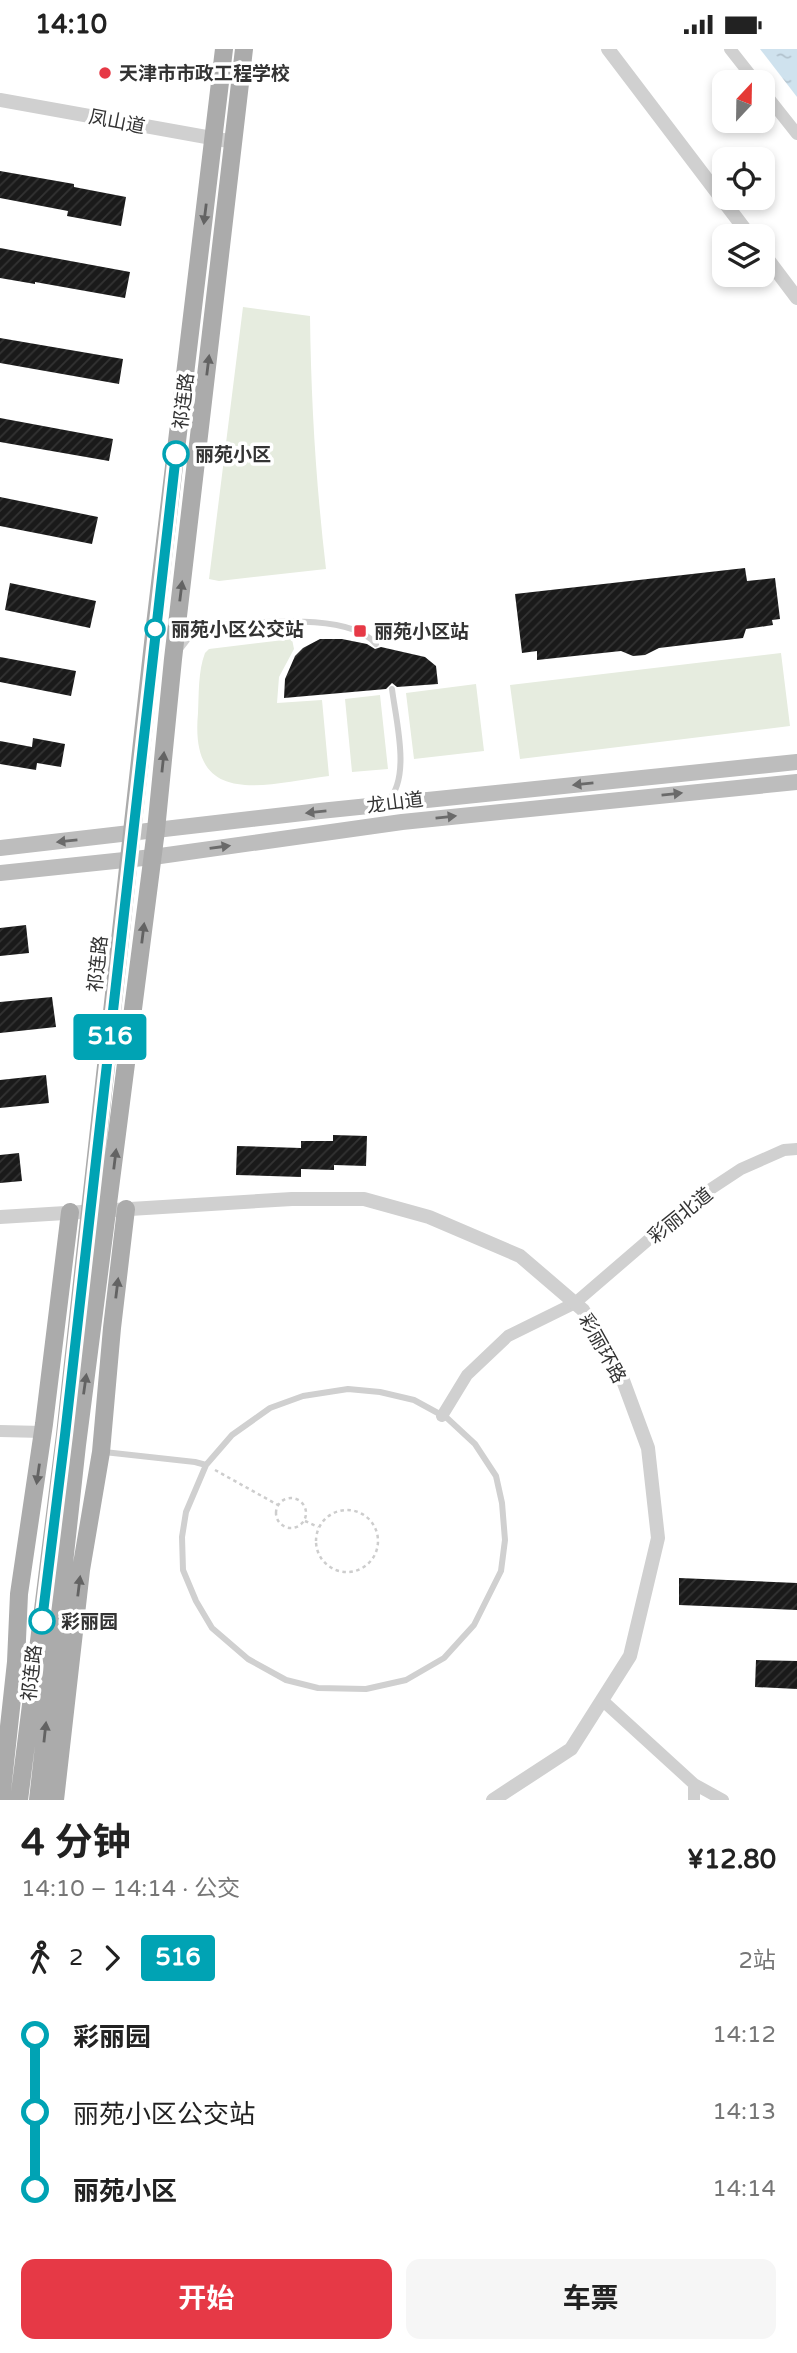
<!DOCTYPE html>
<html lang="zh">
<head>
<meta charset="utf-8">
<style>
  body { margin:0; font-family:"Varela Round","Noto Sans SC",sans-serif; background:#f6f6f6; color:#222; height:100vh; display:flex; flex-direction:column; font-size:26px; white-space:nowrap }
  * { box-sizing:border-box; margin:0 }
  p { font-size:23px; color:#767676 }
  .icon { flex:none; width:38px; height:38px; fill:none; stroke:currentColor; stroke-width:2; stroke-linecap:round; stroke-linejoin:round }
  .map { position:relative; height:1751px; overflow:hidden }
  .side { display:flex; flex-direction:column; background:#fff; flex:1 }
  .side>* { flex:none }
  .badge { padding:0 14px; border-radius:5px; font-size:24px; line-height:46px }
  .needle { width:46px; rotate:22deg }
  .tools { position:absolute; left:712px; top:21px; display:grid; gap:14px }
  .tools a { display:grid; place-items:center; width:63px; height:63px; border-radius:14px; background:#fff; box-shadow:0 4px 10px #0003; font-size:35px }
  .map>.badge { position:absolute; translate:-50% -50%; box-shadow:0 0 0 4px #fff }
  .legs { display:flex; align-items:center; gap:10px; height:77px; padding:0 21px; font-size:23px }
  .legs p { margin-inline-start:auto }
  .head { display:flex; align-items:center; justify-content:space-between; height:119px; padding:0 21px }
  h1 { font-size:38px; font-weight:700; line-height:52px }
  .action { display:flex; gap:14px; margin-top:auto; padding:14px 21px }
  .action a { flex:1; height:80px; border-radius:14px; background:#e63946; color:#fff; font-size:28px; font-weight:700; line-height:80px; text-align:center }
  .action a+a { background:#f6f6f6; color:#222 }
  ul { padding:0 21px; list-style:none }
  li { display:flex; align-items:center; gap:24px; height:77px; font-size:26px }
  li i { display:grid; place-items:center; width:10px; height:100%; margin:0 9px; background:currentColor }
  li i::after { content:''; width:18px; height:18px; margin:-9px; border:5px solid; border-radius:50%; background:#fff }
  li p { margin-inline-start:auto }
  li:first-child i { background:linear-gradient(#0000 50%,currentColor 0) }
  li:last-child i { background:linear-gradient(currentColor 50%,#0000 0) }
  .status { display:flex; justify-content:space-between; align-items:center; height:49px; padding:0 35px; background:#fff; direction:ltr }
  .status svg { height:19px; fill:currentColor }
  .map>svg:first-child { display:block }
</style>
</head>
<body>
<div class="status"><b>14:10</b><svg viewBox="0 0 49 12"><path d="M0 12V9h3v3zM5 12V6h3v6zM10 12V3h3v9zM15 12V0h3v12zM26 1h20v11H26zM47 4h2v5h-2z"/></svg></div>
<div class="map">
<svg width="797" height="1751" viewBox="0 0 797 1751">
  <defs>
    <pattern id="water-ripples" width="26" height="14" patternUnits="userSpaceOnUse" patternTransform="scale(1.75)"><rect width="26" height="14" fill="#cfe2ee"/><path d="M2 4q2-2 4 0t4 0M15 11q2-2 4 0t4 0" fill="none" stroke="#b2c2cd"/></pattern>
    <pattern id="building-hatch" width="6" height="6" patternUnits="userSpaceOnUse" patternTransform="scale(1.75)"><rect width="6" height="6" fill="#1a1a1a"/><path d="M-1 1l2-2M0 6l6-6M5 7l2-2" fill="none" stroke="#333"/></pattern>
  </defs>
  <rect width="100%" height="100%" fill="#fff"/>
  <path fill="#e6ecdf" d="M243,258L310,267C311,352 316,435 326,520L219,532L209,530Z
    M292,590L294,600L279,628L277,654L322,651L329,727C265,735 189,761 198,664C199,645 198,622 205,604L209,600Z
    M781,604L790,677L520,710L510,636Z
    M476,635L484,702L414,710L406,644Z
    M380,646L388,720L352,723L345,650Z"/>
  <path fill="url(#water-ripples)" d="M760,0H797V48Z"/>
  <path fill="url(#building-hatch)" d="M0,122L74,135V138L126,148L121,177L67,167L68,162L0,149Z
    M0,199L130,223L125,249L35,233V235L0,229Z
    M0,289L123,310L119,335L0,314Z
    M0,369L113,390L109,412L0,393Z
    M0,448L98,468L92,495L0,477Z
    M745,519L747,532L775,529L780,570L772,571L773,576L746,580L743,589L659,599L645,606L633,607L621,602L537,611V602L522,604L515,545Z
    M10,534L96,552L90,579L5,561Z
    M320,590H342L367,595L375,600L381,598L425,608L436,617L438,635L397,638L392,634L386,640L284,649L285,630L295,607L303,599Z
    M0,608L76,622L71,647L0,633Z
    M33,689L65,695L61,718L37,714L36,721L0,715V692L32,698Z
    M26,876L29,904L0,907V879Z
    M52,948L56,978L0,984V953Z
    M46,1026L49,1054L0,1059V1031Z
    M333,1086L367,1087L366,1117L334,1116V1121L301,1120V1128L236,1126L237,1097L301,1099V1092H333Z
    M19,1104L22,1132L0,1134V1106Z
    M679,1529L797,1534V1561L679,1556Z
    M756,1611L797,1612V1640L755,1638Z"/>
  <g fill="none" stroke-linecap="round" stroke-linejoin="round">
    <path stroke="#cdcdcd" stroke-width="2.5" stroke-dasharray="3.5 3.5" stroke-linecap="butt" d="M215,1421L278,1456
      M276 1464a15 15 0 1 1 30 0a15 15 0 1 1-30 0Z
      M316 1492a31 31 0 1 1 62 0a31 31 0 1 1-62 0Z
      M305,1472L318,1478"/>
    <path stroke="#d0d0d0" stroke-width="6" d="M181,599L195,581L208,576C250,575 348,561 376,595
      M388,752C411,728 396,672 392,640
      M348,1340L380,1343L414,1351L447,1369L475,1395L496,1427L502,1454L505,1491L501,1522L474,1576L444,1609L406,1631L366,1640L318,1639L286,1631L248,1610L212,1579L196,1552L183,1521L182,1488L186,1463L206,1416L232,1386L270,1359L303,1347Z
      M104,1403L195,1413L206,1416"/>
    <path stroke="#d0d0d0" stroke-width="12" d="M730,0L756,33
      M763,42L797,85
      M442,1367L467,1326L508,1287L575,1254L697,1149L741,1120L784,1101L797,1100
      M0,1382L43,1383
      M602,1651L694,1735L723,1751
      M694,1751V1735"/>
    <path stroke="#d0d0d0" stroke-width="14" d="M608,0L750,187
      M0,51L234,93
      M763,204L797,249
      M0,1168L292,1150H364L429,1168L520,1207L583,1261L621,1326L648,1399L658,1489L630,1607L571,1700L493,1751"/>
    <path stroke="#bdbdbd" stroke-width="16" d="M0,799L320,762L797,713
      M0,824L153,808L402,773L797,733"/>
    <path stroke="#ababab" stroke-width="18" d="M1,1751L16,1613L19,1545L44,1375L70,1163
      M19,1751L65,1386L155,576L224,0
      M38,1751L77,1396L156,781L173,610L244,0
      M55,1751L81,1521L101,1403L112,1279L126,1160"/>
  </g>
  <defs><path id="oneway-solid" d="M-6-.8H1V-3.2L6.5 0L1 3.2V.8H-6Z" transform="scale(1.75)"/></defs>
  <g fill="#636363">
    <use href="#oneway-solid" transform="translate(205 165) rotate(97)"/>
    <use href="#oneway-solid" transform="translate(208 316) rotate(-83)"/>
    <use href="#oneway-solid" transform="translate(181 542) rotate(-83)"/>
    <use href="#oneway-solid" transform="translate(163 713) rotate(-84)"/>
    <use href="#oneway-solid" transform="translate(143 884) rotate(-83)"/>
    <use href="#oneway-solid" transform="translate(115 1110) rotate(-83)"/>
    <use href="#oneway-solid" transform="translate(117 1239) rotate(-83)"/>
    <use href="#oneway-solid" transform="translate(85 1335) rotate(-82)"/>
    <use href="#oneway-solid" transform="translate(38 1425) rotate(98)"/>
    <use href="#oneway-solid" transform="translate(79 1537) rotate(-83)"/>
    <use href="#oneway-solid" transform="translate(45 1683) rotate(-84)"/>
  </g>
  <g fill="#6a6a6a">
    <use href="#oneway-solid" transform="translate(583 735) rotate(174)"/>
    <use href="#oneway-solid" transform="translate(672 745) rotate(-6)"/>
    <use href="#oneway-solid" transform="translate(316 763) rotate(174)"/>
    <use href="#oneway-solid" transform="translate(446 768) rotate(-6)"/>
    <use href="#oneway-solid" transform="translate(67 792) rotate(174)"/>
    <use href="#oneway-solid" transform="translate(220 798) rotate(-8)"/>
  </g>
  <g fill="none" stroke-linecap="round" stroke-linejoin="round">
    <g stroke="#fff" stroke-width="16">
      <path id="line-1" d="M42,1572L65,1386L176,405"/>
    </g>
    <use href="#line-1" stroke="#00a3b4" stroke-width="10"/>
  </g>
  <g fill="#e63946" stroke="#fff" stroke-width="2.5">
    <circle cx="105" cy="24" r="7"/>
    <rect x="353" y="575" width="14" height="14" rx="3.5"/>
  </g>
  <g fill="#fff" stroke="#00a3b4" stroke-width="3.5">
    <circle cx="176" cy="405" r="12"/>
    <circle cx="155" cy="580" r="9"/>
    <circle cx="42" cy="1572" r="12"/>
  </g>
  <g text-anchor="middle" stroke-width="7" stroke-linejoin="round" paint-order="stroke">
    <g font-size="19" font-weight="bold" fill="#333" stroke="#fff" text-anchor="start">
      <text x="119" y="31">天津市市政工程学校</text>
      <text x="374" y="589">丽苑小区站</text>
    </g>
    <g font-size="19" fill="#333" stroke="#fff">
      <text transform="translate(117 72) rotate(11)" y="7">凤山道</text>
      <text transform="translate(183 352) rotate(-83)" y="7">祁连路</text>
      <text transform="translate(395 753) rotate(-7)" y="7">龙山道</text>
      <text transform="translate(97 915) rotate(-84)" y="7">祁连路</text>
      <text transform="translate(680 1166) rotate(-39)" y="7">彩丽北道</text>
      <text transform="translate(603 1299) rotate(61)" y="7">彩丽环路</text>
      <text transform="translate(31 1624) rotate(-84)" y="7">祁连路</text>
    </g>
    <g font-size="19" font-weight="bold" fill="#333" stroke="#fff" text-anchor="start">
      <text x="195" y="412">丽苑小区</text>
      <text x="171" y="587">丽苑小区公交站</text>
      <text x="61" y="1579">彩丽园</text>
    </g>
  </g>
</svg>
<div class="tools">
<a><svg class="needle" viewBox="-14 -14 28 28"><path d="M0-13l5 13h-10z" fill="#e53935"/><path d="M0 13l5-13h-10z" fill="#767676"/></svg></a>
<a><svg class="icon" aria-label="locate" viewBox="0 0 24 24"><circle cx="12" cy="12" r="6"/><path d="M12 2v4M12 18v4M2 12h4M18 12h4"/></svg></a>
<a><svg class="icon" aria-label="layers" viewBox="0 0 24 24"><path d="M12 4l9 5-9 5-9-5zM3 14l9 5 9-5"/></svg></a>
</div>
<b class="badge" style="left:110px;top:988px;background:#00a3b4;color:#fff">516</b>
</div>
<section class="side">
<div class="head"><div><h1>4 分钟</h1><p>14:10 – 14:14 · 公交</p></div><b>¥12.80</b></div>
<div class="legs"><svg class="icon" aria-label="walk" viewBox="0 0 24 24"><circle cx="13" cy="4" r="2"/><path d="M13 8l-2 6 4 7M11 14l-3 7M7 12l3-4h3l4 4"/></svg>2<svg class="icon" aria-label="forward" viewBox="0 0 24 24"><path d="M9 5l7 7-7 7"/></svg><b class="badge" style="background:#00a3b4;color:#fff">516</b><p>2站</p></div>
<ul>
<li><i style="color:#00a3b4"></i><b>彩丽园</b><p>14:12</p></li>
<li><i style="color:#00a3b4"></i><span>丽苑小区公交站</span><p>14:13</p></li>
<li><i style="color:#00a3b4"></i><b>丽苑小区</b><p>14:14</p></li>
</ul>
<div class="action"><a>开始</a><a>车票</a></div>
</section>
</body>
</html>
